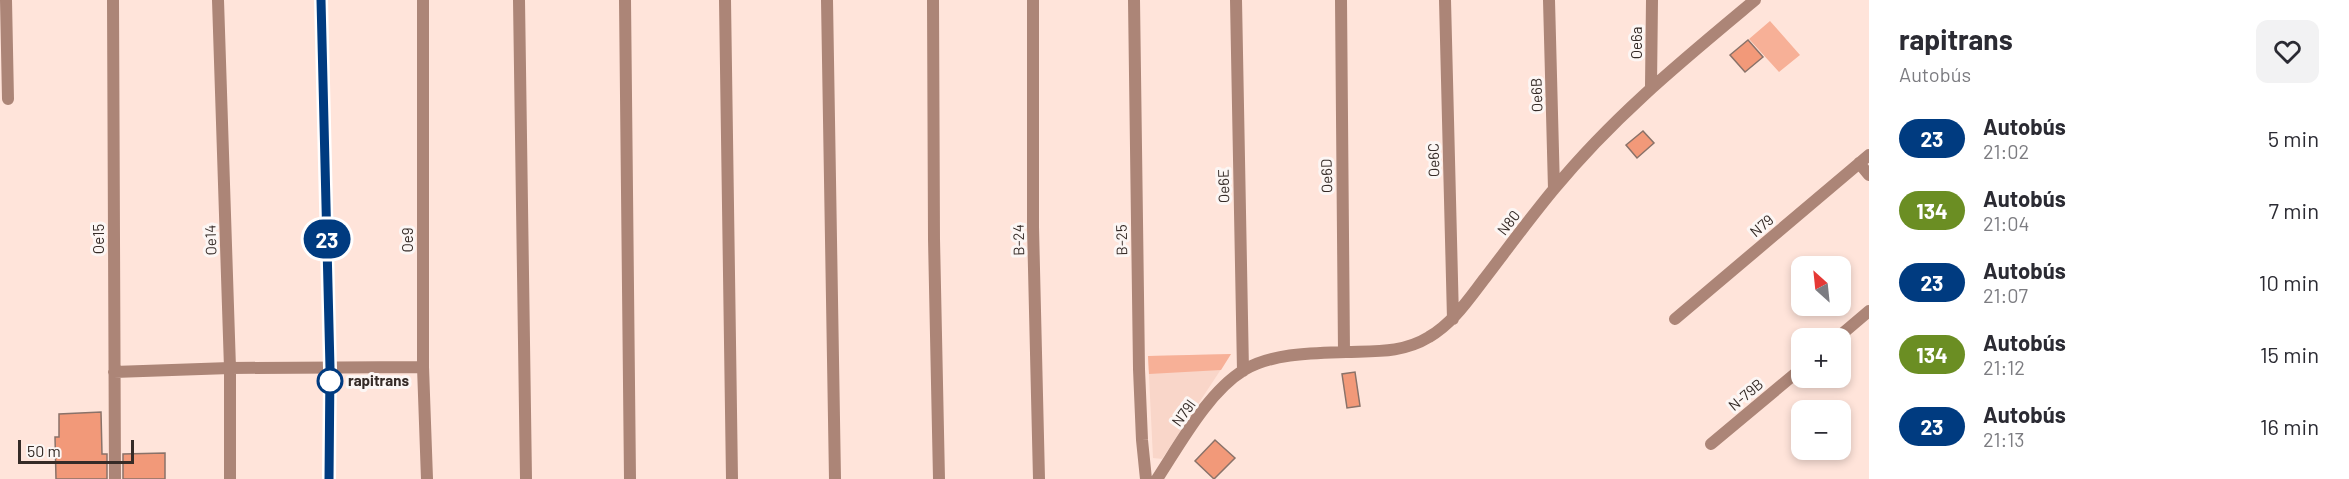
<!DOCTYPE html>
<html lang="es">
<head>
<meta charset="utf-8">
<style>
  body { margin:0; font-family:Barlow,sans-serif; background:#f2f2f3; color:#2b2b33; height:100vh; display:flex; flex-direction:column; font-size:22px; white-space:nowrap }
  * { box-sizing:border-box; margin:0 }
  p { font-size:20px; color:#7c7c81 }
  .icon { flex:none; width:33px; height:33px; fill:none; stroke:currentColor; stroke-width:2; stroke-linecap:round; stroke-linejoin:round }
  .map { position:relative; flex:1; overflow:hidden }
  .sheet { display:flex; flex-direction:column; background:#fff; width:480px }
  .sheet>* { flex:none }
  .badge { padding:0 12px; border-radius:20px; font-size:21px; line-height:39px }
  .needle { width:39px; rotate:333deg }
  .controls { position:absolute; left:1791px; top:256px; display:grid; gap:12px }
  .controls a { display:grid; place-items:center; width:60px; height:60px; border-radius:12px; background:#fff; box-shadow:0 3px 9px #0003; font-size:30px }
  .scale { position:absolute; left:18px; bottom:15px; width:116px; box-sizing:border-box; padding-left:6px; border:3px solid #352b27; border-top:0; font-size:16px; line-height:21px; white-space:nowrap; color:#352b27; -webkit-text-stroke:4px #fcf6f4; paint-order:stroke }
  .map>.badge { position:absolute; translate:-50% -50%; box-shadow:0 0 0 3px #fff }
  .round { display:grid; place-items:center; flex:none; width:63px; height:63px; border-radius:12px; background:#f2f2f3 }
  .overview { display:flex; align-items:center; justify-content:space-between; height:102px; padding:0 30px }
  h1 { font-size:28px; font-weight:700; line-height:45px }
  ul { padding:0; list-style:none }
  li { display:flex; align-items:center; gap:18px; height:72px; padding:0 30px }
  li div { flex:1 }
  li b { display:block; font-size:22px }
  li em { font-style:normal }
  li .badge { min-width:66px; font-weight:700; text-align:center }
  main { display:flex; flex:1; min-height:0 }
  .map>svg:first-child { display:block }
</style>
</head>
<body>
<main>
<div class="map">
<svg width="1869" height="479" viewBox="0 0 1869 479">
  <rect width="100%" height="100%" fill="#ffe4da"/>
  <path fill="#f9d6c9" d="M1231,354L1162,459L1153,458L1148,356Z"/>
  <path fill="#f7b097" d="M1770,21L1800,55L1779,72L1749,39Z
    M1231,354L1221,370L1149,374L1148,356Z"/>
  <path fill="#f29979" stroke="#8a7269" stroke-width="1.5" d="M1748,40L1763,57L1745,72L1730,55Z
    M1643,131L1654,143L1637,158L1626,145Z
    M1355,372L1360,406L1347,408L1342,374Z
    M101,412L102,454H107V479H56L55,437H59V414Z
    M1215,440L1235,458L1214,479L1195,461Z
    M165,453V479H123V454Z"/>
  <g fill="none" stroke-linecap="round" stroke-linejoin="round">
    <path stroke="#ac8577" stroke-width="12" d="M6,0L8,99
      M113,0L115,479
      M218,0L230,368V479
      M321,0L330,367L329,479
      M423,0V367L427,479
      M519,0L526,479
      M625,0L630,479
      M725,0L732,479
      M827,0L835,479
      M933,0L934,239L939,479
      M1033,0V227L1039,479
      M1134,0L1139,369L1142,440L1146,479
      M1236,0L1243,371
      M1341,0L1344,352
      M1445,0L1453,319
      M1549,0L1554,189
      M1651,86L1652,0
      M1859,163L1869,175
      M1675,319L1869,155
      M1836,339L1869,311
      M114,372L230,368L423,367
      M1711,444L1802,368
      M1157,479C1180,444 1208,392 1244,370C1272,353 1314,353 1346,352C1376,351 1403,353 1429,337C1453,323 1468,300 1485,278C1508,248 1530,218 1554,189C1614,116 1683,60 1755,0"/>
  </g>
  <g fill="none" stroke-linecap="round" stroke-linejoin="round">
    <g stroke="#fff" stroke-width="14">
      <path id="line" d="M321,0L330,368L329,479"/>
    </g>
    <use href="#line" stroke="#003b80" stroke-width="9"/>
  </g>
  <circle fill="#fff" stroke="#003b80" stroke-width="3" cx="330" cy="381" r="12"/>
  <g text-anchor="middle" stroke-width="6" stroke-linejoin="round" paint-order="stroke">
    <g font-size="15" fill="#352b27" stroke="#fcf6f4">
      <text transform="translate(1637 43) rotate(-90)" y="5">Oe6a</text>
      <text transform="translate(1537 95) rotate(-92)" y="5">Oe6B</text>
      <text transform="translate(1434 160) rotate(-91)" y="5">Oe6C</text>
      <text transform="translate(1327 176) rotate(-91)" y="5">Oe6D</text>
      <text transform="translate(1224 186) rotate(-91)" y="5">Oe6E</text>
      <text transform="translate(1509 223) rotate(-52)" y="5">N80</text>
      <text transform="translate(1762 226) rotate(-40)" y="5">N79</text>
      <text transform="translate(99 239) rotate(-90)" y="5">Oe15</text>
      <text transform="translate(211 240) rotate(-92)" y="5">Oe14</text>
      <text transform="translate(408 240) rotate(-90)" y="5">Oe9</text>
      <text transform="translate(1019 240) rotate(-91)" y="5">B-24</text>
      <text transform="translate(1122 240) rotate(-91)" y="5">B-25</text>
      <text transform="translate(1746 395) rotate(-40)" y="5">N-79B</text>
      <text transform="translate(1184 413) rotate(-54)" y="5">N79I</text>
    </g>
    <g font-size="15" font-weight="bold" fill="#352b27" stroke="#fcf6f4" text-anchor="start">
      <text x="348" y="386">rapitrans</text>
    </g>
  </g>
</svg>
<div class="controls">
<a><svg class="needle" viewBox="-14 -14 28 28"><path d="M0-13l5 13h-10z" fill="#e53935"/><path d="M0 13l5-13h-10z" fill="#7c7c81"/></svg></a>
<a>+</a>
<a>−</a>
</div>
<div class="scale">50 m</div>
<b class="badge" style="left:327px;top:239px;background:#003b80;color:#fff">23</b>
</div>
<section class="sheet">
<div class="overview"><div><h1>rapitrans</h1><p>Autobús</p></div><a class="round"><svg class="icon" aria-label="heart" viewBox="0 0 24 24"><path d="M12 20l-8-8c-3-5 5-10 8-4 3-6 11-1 8 4z"/></svg></a></div>
<ul>
<li><span class="badge" style="background:#003b80;color:#fff">23</span><div><b>Autobús</b><p>21:02</p></div><em>5 min</em></li>
<li><span class="badge" style="background:#6b8e23;color:#fff">134</span><div><b>Autobús</b><p>21:04</p></div><em>7 min</em></li>
<li><span class="badge" style="background:#003b80;color:#fff">23</span><div><b>Autobús</b><p>21:07</p></div><em>10 min</em></li>
<li><span class="badge" style="background:#6b8e23;color:#fff">134</span><div><b>Autobús</b><p>21:12</p></div><em>15 min</em></li>
<li><span class="badge" style="background:#003b80;color:#fff">23</span><div><b>Autobús</b><p>21:13</p></div><em>16 min</em></li>
</ul>
</section>
</main>
</body>
</html>
